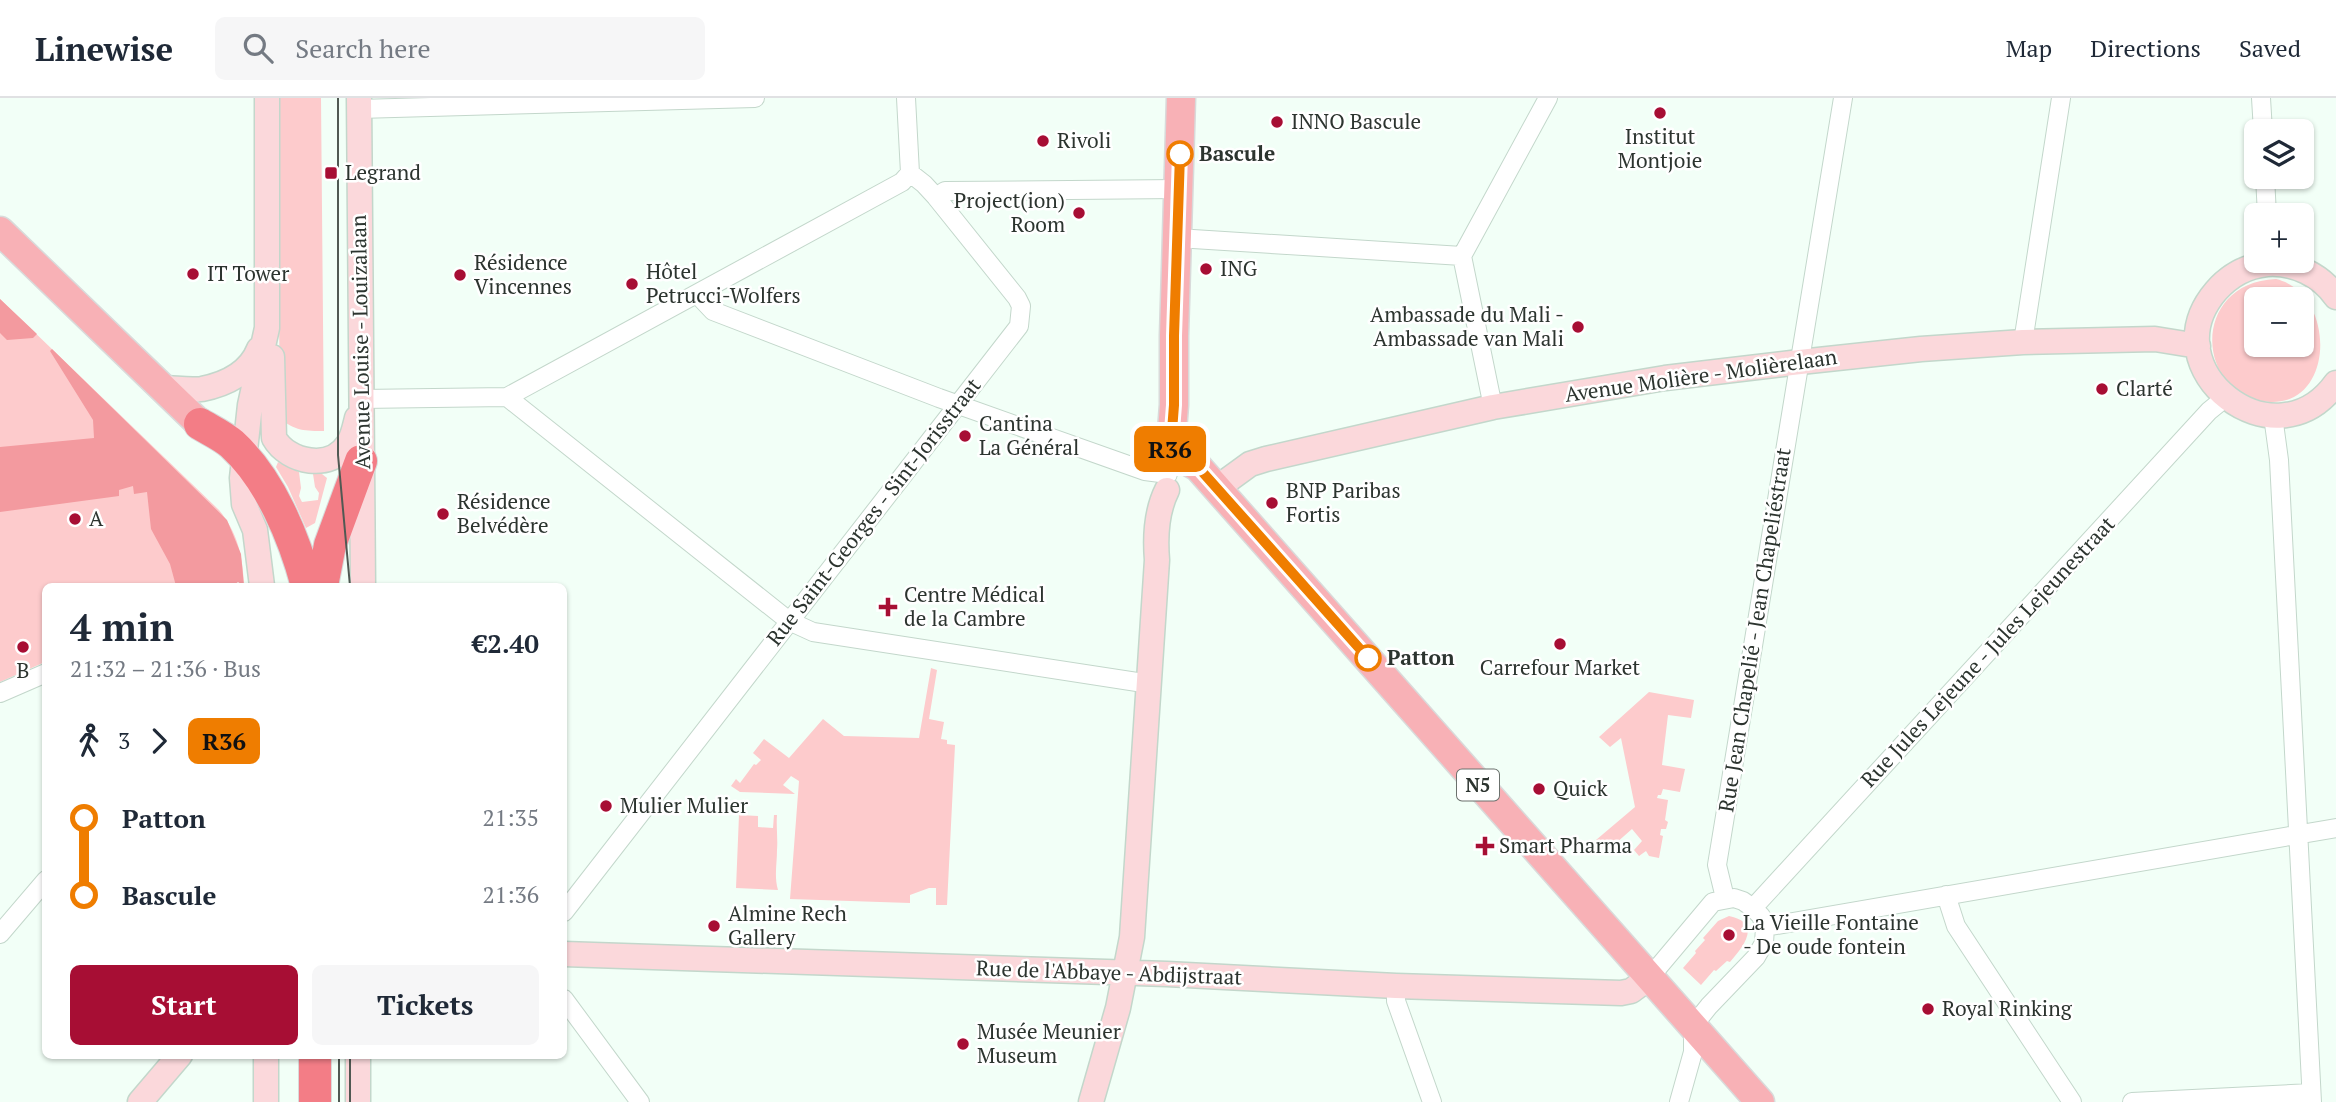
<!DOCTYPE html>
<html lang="en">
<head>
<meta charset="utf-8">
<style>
  body { margin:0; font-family:"PT Serif",serif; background:#f6f6f7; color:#1f2937; height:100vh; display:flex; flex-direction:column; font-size:26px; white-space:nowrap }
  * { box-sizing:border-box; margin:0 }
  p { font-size:23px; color:#747a83 }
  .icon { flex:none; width:38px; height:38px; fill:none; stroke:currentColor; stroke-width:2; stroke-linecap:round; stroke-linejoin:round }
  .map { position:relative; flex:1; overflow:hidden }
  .side { position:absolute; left:42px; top:485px; width:525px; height:476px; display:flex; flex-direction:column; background:#fff; border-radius:10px; box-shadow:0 2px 5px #0004 }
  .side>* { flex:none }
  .badge { padding:0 14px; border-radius:10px; font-size:24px; line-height:46px }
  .controls { position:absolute; left:2244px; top:21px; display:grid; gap:14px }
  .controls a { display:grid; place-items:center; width:70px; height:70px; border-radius:10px; background:#fff; box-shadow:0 2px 5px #0004; font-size:35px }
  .map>.badge { position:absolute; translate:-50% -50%; box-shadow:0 0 0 4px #fff }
  .legs { display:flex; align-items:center; gap:10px; height:77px; padding:0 28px; font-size:23px }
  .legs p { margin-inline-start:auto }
  .head { display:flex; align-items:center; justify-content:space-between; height:119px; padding:0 28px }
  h1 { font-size:38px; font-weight:700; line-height:52px }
  .primary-button { display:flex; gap:14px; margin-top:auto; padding:14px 28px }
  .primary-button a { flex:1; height:80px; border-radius:10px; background:#a70e34; color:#fff; font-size:28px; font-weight:700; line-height:80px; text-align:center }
  .primary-button a+a { background:#f6f6f7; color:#1f2937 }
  ul { padding:0 28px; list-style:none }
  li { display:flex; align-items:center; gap:24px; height:77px; font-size:26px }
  li i { display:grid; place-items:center; width:10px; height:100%; margin:0 9px; background:currentColor }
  li i::after { content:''; width:18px; height:18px; margin:-9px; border:5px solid; border-radius:50%; background:#fff }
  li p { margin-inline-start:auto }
  li:first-child i { background:linear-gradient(#0000 50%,currentColor 0) }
  li:last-child i { background:linear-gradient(currentColor 50%,#0000 0) }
  header { display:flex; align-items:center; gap:42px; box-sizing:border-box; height:98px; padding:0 35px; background:#fff; border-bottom:2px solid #e0e1e3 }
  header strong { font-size:33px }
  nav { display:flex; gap:38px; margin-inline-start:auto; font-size:24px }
  .search { width:490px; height:63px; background:#f6f6f7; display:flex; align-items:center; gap:18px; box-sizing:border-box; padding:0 24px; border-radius:10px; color:#747a83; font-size:26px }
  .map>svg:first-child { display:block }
</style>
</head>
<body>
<header>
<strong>Linewise</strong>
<div class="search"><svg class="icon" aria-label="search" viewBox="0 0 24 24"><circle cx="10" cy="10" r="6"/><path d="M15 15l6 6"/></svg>Search here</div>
<nav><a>Map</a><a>Directions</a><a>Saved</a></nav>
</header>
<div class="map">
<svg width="2336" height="1004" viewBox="0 0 2336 1004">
  <rect width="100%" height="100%" fill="#f2fff7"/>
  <path fill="#fdcbcc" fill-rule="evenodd" d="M277,0H321L324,333C306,333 294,333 280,320Z
    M2276,181C2336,195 2336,307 2270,304C2196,301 2188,185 2276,181ZM2256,201H2301V247H2256Z
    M0,201L219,412C238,435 243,459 244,488L238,484L232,488H46L45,564L0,584Z
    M278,364L299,374L301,390L299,398L302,404L318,402L319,395L315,389L313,376H322L327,380L315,425L306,430L288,389L276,369Z
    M931,570L937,572L929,621L944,624L941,641L947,642V646L955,647L947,807H936V790H929L910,797V805L790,801L799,683L791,678L783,687L795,696L740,694L731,688L736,681L740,685L754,666L756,667L761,662L753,655L764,641L789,660L823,621L844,638L919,640Z
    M1649,594L1694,602L1691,620L1668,617L1662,667L1685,671L1680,694L1663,691L1661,697H1658L1657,700L1668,702L1665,722L1668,724L1666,731H1661L1660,737L1663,738L1659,760L1649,758L1646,753L1639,758L1634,752L1642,743L1632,731L1607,753L1596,742L1635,709L1621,640L1610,649L1599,639Z
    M739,717L758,718V729L773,730L774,717H777C776,729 778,740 777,752C777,766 774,778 778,792L736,790Z
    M1729,818C1763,825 1743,849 1730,864L1727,863L1716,873L1714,872L1701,887L1683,870L1696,855L1695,853L1705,842L1703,840L1718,823Z"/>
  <path fill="#f39a9f" d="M0,201L37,236L33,240L7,242L0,235Z
    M52,251L227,422L241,456L244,488L238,484L232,488H176L170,466L151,431L147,394L134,396L133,388L119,392V398L0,414V349L94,340L93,322L50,253Z"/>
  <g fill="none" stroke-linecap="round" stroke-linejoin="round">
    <g stroke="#c3d7cb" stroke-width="20">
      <path id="street" d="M906,0L910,75
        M2261,0L2263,33
        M359,11L755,0
        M2265,79L2267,117
        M936,99L945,93L1179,91
        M1177,140L1462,158
        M697,196L713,213L939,300L1145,373L1168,376
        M2023,244L2061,0
        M507,299L789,523L813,534L1150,586
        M361,301L507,299L902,84L910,75
        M1493,309L1462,158L1548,0
        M2273,318L2279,362L2312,1004
        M0,595L46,575
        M1946,797L1956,828L2072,1004
        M1725,800L1717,767L1843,0
        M1753,810L2209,313L2225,300
        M564,814L1019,228L1021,208L1017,200L936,99L924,86L910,75
        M1765,829L2336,730
        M0,836L46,782
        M1650,879L1713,804L1734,800L1743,803L1753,810L1761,818L1765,829L1764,845L1756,859L1709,908L1693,928V954L1679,1004
        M1396,888V903L1432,1004
        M564,901L640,1004
        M2132,1004L2311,995"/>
    </g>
    <g stroke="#c3d7cb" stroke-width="27">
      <path id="secondary" d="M359,0L363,488
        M2336,199C2321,177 2294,164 2267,166C2247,168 2229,178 2216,193C2149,271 2275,370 2336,285
        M272,259L274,340C288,365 331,373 348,346C353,339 355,328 357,320
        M163,290C175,290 190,293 202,291C227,286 250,274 259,251
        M1217,390L1250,366L1266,361L1493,309L1665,280L1800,264L1921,251L2023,244L2155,241L2198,248
        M262,488L255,432L244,406L242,380L250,307L267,230V0
        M564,856L1167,876L1396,888L1621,895L1631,893L1650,879
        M266,957V1004
        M140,1004L180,957
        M358,1004V957
        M1091,1004L1118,910L1132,839L1157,462C1155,438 1156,414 1167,392"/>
    </g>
    <g stroke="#d9dada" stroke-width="31">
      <path id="primary" d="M1181,0L1174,238V307L1170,359L1184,361L1198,369L1760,1004
        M0,133L200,326"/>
    </g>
    <g stroke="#d9dada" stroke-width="34">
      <path id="highway" d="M200,326C210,332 223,338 232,346C270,381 294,439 307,488
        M322,488L330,447L361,363
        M315,957V1004"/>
    </g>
    <use href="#street" stroke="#fff" stroke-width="18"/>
    <use href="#secondary" stroke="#fbd8db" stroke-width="24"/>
    <use href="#primary" stroke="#f8b1b6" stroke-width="28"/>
    <use href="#highway" stroke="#f37d86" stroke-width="32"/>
    <path stroke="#505953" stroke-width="2" d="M338,0V357L350,488
      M339,1004V957
      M350,1004V957"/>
  </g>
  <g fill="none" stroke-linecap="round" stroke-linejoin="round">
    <g stroke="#fff" stroke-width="16">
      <path id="line-1" d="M1180,56L1174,238V307L1170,359L1184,361L1198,369L1368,560"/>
    </g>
    <use href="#line-1" stroke="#ef7d00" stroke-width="10"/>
  </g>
  <g fill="#a70e34" stroke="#fff" stroke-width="2.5">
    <circle cx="1660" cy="15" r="7"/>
    <circle cx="1277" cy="24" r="7"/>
    <circle cx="1043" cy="43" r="7"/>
    <rect x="324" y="68" width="14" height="14" rx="3.5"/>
    <circle cx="1079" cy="115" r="7"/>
    <circle cx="1206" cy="171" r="7"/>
    <circle cx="193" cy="176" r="7"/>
    <circle cx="460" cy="177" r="7"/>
    <circle cx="632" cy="186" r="7"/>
    <circle cx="1578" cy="229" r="7"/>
    <circle cx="2102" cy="291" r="7"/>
    <circle cx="965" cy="338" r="7"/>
    <circle cx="1272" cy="405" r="7"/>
    <circle cx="443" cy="416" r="7"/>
    <circle cx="75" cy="421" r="7"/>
    <path d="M884.5 498.5h7v7h7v7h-7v7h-7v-7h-7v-7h7z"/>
    <circle cx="1560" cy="546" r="7"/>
    <circle cx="23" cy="549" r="7"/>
    <circle cx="1539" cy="691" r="7"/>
    <circle cx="606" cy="708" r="7"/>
    <path d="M1481.5 737.5h7v7h7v7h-7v7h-7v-7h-7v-7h7z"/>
    <circle cx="714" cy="828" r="7"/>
    <circle cx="1729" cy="837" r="7"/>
    <circle cx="1928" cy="911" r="7"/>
    <circle cx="963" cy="946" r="7"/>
  </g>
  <g fill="#fff" stroke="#ef7d00" stroke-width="3.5">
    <circle cx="1180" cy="56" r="12"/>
    <circle cx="1368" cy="560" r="12"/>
  </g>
  <g text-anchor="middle" stroke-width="5" stroke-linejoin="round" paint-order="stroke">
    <rect fill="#fff" stroke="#6b716d" stroke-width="2" x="1457" y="671.5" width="42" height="31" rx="5"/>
    <g font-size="19" font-weight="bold" fill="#2c342f">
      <text x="1478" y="694">N5</text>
    </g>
    <g font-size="21" fill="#2c342f" stroke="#fff" text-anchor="start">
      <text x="1291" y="31">INNO Bascule</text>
      <text x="1660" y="46" text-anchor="middle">Institut<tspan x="1660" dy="24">Montjoie</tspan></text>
      <text x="1057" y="50">Rivoli</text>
      <text x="345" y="82">Legrand</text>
      <text x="1065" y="110" text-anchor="end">Project(ion)<tspan x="1065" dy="24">Room</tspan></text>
      <text x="474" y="172">Résidence<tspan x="474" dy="24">Vincennes</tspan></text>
      <text x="1220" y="178">ING</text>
      <text x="646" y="181">Hôtel<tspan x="646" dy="24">Petrucci-Wolfers</tspan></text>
      <text x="207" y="183">IT Tower</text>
      <text x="1564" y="224" text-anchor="end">Ambassade du Mali -<tspan x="1564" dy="24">Ambassade van Mali</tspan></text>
      <text x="2116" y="298">Clarté</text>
      <text x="979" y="333">Cantina<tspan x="979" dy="24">La Général</tspan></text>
      <text x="1286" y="400">BNP Paribas<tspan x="1286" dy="24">Fortis</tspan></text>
      <text x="457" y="411">Résidence<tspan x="457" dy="24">Belvédère</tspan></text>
      <text x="89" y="428">A</text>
      <text x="904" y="504">Centre Médical<tspan x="904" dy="24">de la Cambre</tspan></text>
      <text x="1560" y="577" text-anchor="middle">Carrefour Market</text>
      <text x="23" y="580" text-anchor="middle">B</text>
      <text x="1553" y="698">Quick</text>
      <text x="620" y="715">Mulier Mulier</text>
      <text x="1499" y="755">Smart Pharma</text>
      <text x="728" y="823">Almine Rech<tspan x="728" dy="24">Gallery</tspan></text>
      <text x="1743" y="832">La Vieille Fontaine<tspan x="1743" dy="24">- De oude fontein</tspan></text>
      <text x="1942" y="918">Royal Rinking</text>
      <text x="977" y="941">Musée Meunier<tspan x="977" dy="24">Museum</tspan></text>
    </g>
    <g font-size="21" font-weight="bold" fill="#2c342f" stroke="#fff" text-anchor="start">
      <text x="1199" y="63">Bascule</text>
      <text x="1387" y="567">Patton</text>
    </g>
    <g font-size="21" fill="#2c342f" stroke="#fff">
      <text transform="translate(361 244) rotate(-91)" y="7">Avenue Louise - Louizalaan</text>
      <text transform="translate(1701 278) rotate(-8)" y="7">Avenue Molière - Molièrelaan</text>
      <text transform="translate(874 414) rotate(-52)" y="7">Rue Saint-Georges - Sint-Jorisstraat</text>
      <text transform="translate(1755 532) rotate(-81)" y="7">Rue Jean Chapelié - Jean Chapeliéstraat</text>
      <text transform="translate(1988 554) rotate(-47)" y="7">Rue Jules Lejeune - Jules Lejeunestraat</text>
      <text transform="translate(1109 875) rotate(2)" y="7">Rue de l'Abbaye - Abdijstraat</text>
    </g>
  </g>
</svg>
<div class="controls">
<a><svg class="icon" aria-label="layers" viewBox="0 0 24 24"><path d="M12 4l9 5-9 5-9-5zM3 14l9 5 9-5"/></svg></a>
<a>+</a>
<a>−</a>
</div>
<b class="badge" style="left:1170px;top:351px;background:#ef7d00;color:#111">R36</b>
<section class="side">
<div class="head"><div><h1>4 min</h1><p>21:32 – 21:36 · Bus</p></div><b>€2.40</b></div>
<div class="legs"><svg class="icon" aria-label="walk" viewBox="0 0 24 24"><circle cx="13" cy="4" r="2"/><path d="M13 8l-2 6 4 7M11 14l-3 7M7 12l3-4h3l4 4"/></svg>3<svg class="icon" aria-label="forward" viewBox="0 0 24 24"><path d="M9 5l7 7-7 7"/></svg><b class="badge" style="background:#ef7d00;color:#111">R36</b></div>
<ul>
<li><i style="color:#ef7d00"></i><b>Patton</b><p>21:35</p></li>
<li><i style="color:#ef7d00"></i><b>Bascule</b><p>21:36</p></li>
</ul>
<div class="primary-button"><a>Start</a><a>Tickets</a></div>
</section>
</div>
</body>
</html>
